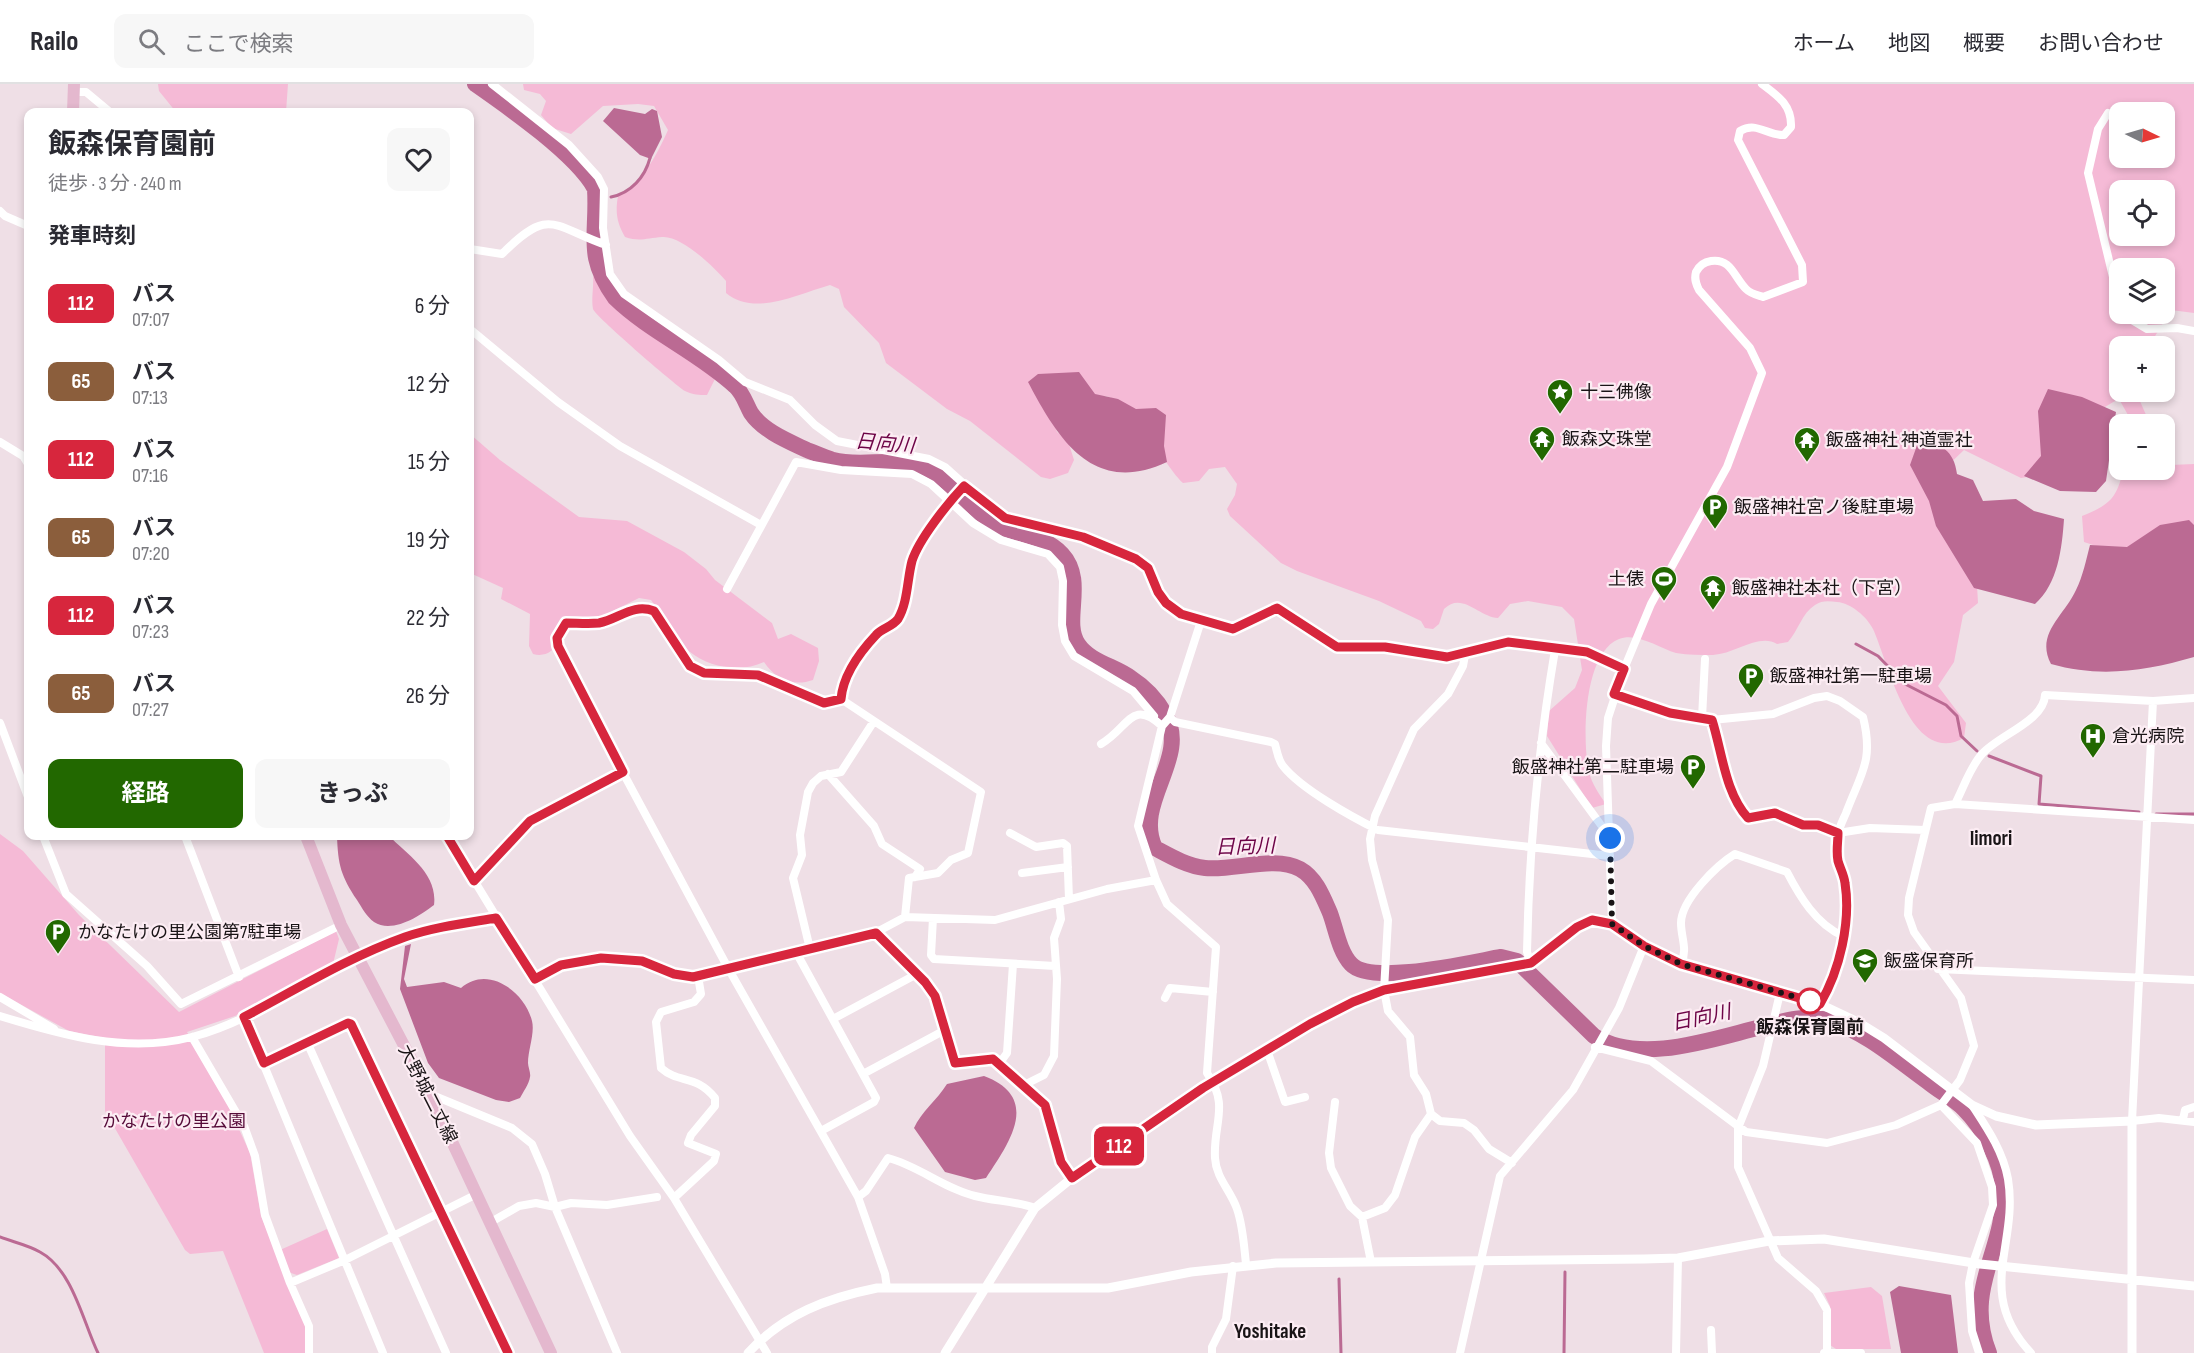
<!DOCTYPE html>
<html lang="ja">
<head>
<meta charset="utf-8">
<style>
  body { margin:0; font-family:"Sofia Sans Condensed","Noto Sans JP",sans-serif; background:#f7f7f7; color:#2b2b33; height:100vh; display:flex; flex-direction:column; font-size:22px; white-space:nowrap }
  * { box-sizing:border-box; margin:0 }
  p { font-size:20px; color:#7c7c81 }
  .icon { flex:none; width:33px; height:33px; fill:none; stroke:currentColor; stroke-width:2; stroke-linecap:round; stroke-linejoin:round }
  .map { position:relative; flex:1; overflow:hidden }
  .drawer { position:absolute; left:24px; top:24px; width:450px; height:732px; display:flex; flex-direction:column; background:#fff; border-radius:12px; box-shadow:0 3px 9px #0003 }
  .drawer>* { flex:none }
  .badge { padding:0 12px; border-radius:9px; font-size:21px; line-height:39px }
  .needle { width:39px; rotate:95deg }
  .tools { position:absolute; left:2109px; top:18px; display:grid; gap:12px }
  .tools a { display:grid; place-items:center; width:66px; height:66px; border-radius:12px; background:#fff; box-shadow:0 3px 9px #0003; font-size:30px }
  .you { position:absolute; width:30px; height:30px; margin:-15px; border:4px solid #fff; border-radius:50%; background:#1a73e8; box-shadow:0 0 0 9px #1a73e833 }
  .map>.badge { position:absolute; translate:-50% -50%; box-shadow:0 0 0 3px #fff }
  h2 { padding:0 24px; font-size:22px; line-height:54px }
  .round { display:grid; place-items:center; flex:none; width:63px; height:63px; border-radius:12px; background:#f7f7f7 }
  .head { display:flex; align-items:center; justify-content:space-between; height:102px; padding:0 24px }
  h1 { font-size:28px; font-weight:700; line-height:45px }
  .cta { display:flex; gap:12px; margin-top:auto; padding:12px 24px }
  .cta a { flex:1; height:69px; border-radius:12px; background:#226800; color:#fff; font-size:24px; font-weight:700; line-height:69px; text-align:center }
  .cta a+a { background:#f7f7f7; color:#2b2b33 }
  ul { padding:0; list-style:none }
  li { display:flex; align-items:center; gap:18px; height:78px; padding:0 24px }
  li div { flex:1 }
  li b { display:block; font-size:22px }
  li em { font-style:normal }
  li .badge { min-width:66px; font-weight:700; text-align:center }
  header { display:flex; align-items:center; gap:36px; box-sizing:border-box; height:84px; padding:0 30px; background:#fff; border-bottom:2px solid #e1e1e2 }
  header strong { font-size:28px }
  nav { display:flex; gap:33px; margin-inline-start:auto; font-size:21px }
  .search { width:420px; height:54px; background:#f7f7f7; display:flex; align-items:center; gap:15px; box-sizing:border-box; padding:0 21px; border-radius:12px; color:#7c7c81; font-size:22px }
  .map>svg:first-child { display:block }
</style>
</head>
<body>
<header>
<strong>Railo</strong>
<div class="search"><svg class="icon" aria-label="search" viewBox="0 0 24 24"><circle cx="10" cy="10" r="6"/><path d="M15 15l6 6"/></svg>ここで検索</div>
<nav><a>ホーム</a><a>地図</a><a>概要</a><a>お問い合わせ</a></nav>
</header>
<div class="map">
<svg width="2194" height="1269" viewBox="0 0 2194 1269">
  <rect width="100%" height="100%" fill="#efdfe6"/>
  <path fill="#f5bad6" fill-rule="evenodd" d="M158,0H288L286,28H176L159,7Z
    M523,0H2194V229L2171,226L2149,262H2120V308H2136L2150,340H2133L2119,315C2086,332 2052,360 2034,392L2021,394L1964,366L1941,388L1976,484L1978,519L1963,531L1954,578L1938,602L1966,639L1964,654C1910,684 1888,577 1873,545C1867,533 1851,519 1837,518C1829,517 1822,516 1815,521C1802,529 1798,547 1788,558L1777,560C1759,549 1735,570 1713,571C1701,571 1688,571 1676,569C1659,564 1637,548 1619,555C1583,569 1582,657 1589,688C1592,700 1599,710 1606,720L1592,724L1547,652L1549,627L1575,604L1582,586L1574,535L1562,523L1528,517L1510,520L1498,534C1479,533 1462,507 1444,525L1439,540L1433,545L1425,544L1421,537L1379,517L1297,487L1281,479L1230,432L1227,425L1235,411L1237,400L1225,383L1209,385L1199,397L1183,399C1158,375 1138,317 1104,312L1051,328L1057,348L1068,357L1074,376L1068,389L1050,395L1041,393L970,337L947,325L886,279L879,259L844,223L839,205L830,201C798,210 755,233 726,209V197C714,183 681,151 662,153C647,154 640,158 625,153C617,139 615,129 618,112C642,99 657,71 668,46L654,22L638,20L603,22L571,50L552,44L541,31L546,17L540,10L524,6ZM2120,28H2164V74H2120ZM2120,106H2164V152H2120ZM2120,184H2164V230H2120Z
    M593,192L617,219L709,287L715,295L707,311C699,311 693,311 685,307C674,300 594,231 593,225C591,215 594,202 593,192Z
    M470,350L500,376L579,433L627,437L684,468L706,485L715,496L772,539L778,555L791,550L818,564L819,577L813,596C793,603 775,595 764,578C741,589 710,584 690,568C674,556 662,531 651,516L639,514L597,535L573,533C563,550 556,576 533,570L529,562L530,530L501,515L503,504L470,489Z
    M2165,370L2171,381L2194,380V455L2123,471L2084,458L2082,432C2109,421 2117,415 2123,386H2164Z
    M0,750L23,767L79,831L179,928L336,847L339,855L333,880L235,932L187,948L225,1015L250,1069L261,1132L306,1242L305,1269H264L223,1167L190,1170L185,1166L105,1027V954L69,947L0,909Z
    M327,1145L339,1174L297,1191L288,1188L280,1166Z
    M1871,1203L1882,1212L1891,1265H1836L1830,1261V1222L1824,1209Z"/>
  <path fill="#bb6a93" d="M614,24L645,30L652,25L657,27L662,53L651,75L640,71L603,37Z
    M1079,288L1095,310L1118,315L1136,325L1156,324L1166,331L1164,362L1167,378C1094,412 1059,357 1028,298L1038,290Z
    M2048,305L2082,313L2116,328L2106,397L2096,408L2060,407L2024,392L2041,372L2038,327Z
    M1920,353C1941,361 1954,366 1957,390L1973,396L1983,417L2016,415L2034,427L2064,435C2062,464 2058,500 2035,520L1974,504L1936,442L1929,417L1910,381Z
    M2189,436L2194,441V573C2146,587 2100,594 2051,580C2035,550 2064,532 2076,506C2083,492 2086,476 2090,461L2127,463L2160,441Z
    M337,752H389C408,771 438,790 434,821C420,832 392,850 374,838C367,833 362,824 357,816C341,792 338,781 337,752Z
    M411,860L404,895L407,903L444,898L461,904C488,880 525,908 532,937C535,949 528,966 528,979C528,983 531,989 530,993C529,1000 523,1008 520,1014L509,1018L496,1016L439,994L428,979L400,905L405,862Z
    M984,992C1042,1014 1009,1059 986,1094L975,1096L945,1088L914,1044C921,1028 937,1016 947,1000Z
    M1899,1202L1951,1211L1958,1269H1901L1890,1208Z"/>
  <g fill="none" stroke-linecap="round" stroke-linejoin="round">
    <path stroke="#bb6a93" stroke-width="3" d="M611,113C631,109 645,93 650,74
      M1856,560L1878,572L1905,600L1946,621L1957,632L1961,652L1977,667
      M1989,672L2041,692L2039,720L2139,728
      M2156,730H2194
      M0,1153C13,1158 28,1161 40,1168C73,1186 83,1238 98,1269
      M1339,1195L1341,1269
      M1564,1269L1565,1188"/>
    <path stroke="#bb6a93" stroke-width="16" d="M475,0C508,23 577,71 595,105C598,152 584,171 615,214C650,248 698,268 735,302C743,309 746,320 751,329C763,347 788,357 807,366C815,369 824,373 833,376C858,383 888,374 914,380C945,387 967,422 993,439C1015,452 1044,450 1062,470C1087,497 1062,537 1078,560C1090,578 1115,582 1131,594C1145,603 1157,616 1165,630C1191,674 1133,718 1155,764C1170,772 1187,782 1205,784C1234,787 1275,771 1300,785C1316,794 1323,813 1330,829C1336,845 1339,867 1351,880C1371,902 1472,878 1501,873L1517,877L1594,952C1640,981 1712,955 1761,943C1783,937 1805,930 1828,936C1866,948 1896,975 1928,998C1939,1007 1954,1015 1964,1025C1983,1044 2002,1078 2003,1106C2006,1166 1963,1203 1989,1269"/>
    <path stroke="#fff" stroke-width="8" d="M492,0L569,61L598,93L604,105L603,144L610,190L624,210L719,276L745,298L790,316L815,341L837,357L929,375L945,383L994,427L1005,434L1068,448L1097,457L1136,475L1148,484L1158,508L1166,519L1181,530L1201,537
      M74,8H86L110,28
      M2108,29L2098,45L2088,89L2120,222
      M0,127L5,132L28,142
      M470,165L502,170C550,122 552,142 606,161
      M2122,230L2147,245L2177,244L2194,247
      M470,245L558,318L620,362L761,441
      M0,358L23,372L28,380
      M727,505L796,378L841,386L912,390L931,400L973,439L1001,456L1048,470L1060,483L1063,497L1062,541L1065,557L1074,572L1133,607L1154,632
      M1465,571L1463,582L1448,610L1414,645L1375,732L1370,755L1372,776L1388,836L1384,906L1388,927L1410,953L1414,991L1426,1010L1431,1030L1440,1037L1464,1039L1474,1046L1489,1065L1512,1079
      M1624,585L1651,520L1727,383L1762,289L1750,264L1699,206C1696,200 1694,195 1696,188C1699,182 1704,178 1711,177C1731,174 1734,193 1746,205C1751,210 1757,211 1763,213L1803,198L1802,181L1738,56L1740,47C1757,37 1767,52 1784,51L1791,43C1792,21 1778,12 1762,0
      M1614,610L1670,629L1712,636L1773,630L1814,614L1827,612L1840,617L1863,633C1874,677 1861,689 1846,729C1843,736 1839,743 1838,751C1835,769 1843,783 1845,800C1850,840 1840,886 1820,920
      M841,615L823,619L758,591L704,589L690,582L654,527C633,519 619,535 599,538C589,540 576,539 566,539L557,554L563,577L728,884L858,1113L866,1107L888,1074C919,1082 943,1104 975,1112C995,1117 1015,1117 1035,1124
      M2153,617L2132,1037L2159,1034L2194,1038
      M1170,633L1175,638L1271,658L1275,660C1277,667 1278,676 1283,682C1301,705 1352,733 1378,746L1610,772
      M1702,634L1705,575
      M1712,636L1734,710L1748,733L1775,730L1803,741H1818L1838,749L1870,744L1925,746
      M0,639L28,713
      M1541,659L1609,752
      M1101,660C1129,644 1131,614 1162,642
      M828,690L874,742L882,760L920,785L915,793
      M1955,720C1963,705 1970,683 1982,670C1999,651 2044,637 2045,611L2153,617L2194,614
      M1010,749L1036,763L1063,759L1067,762L1069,815
      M43,752L66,810L147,882L181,920L341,841
      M185,752L239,893
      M447,752L630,1052L674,1114
      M1022,789L1068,783
      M474,797L530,737L623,688
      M1059,818L1061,835L1054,854L1057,895L1054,972L1044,991L1024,1001L1045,1021L1061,1079L1072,1094
      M905,833L909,794L938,789L951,776L968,769L981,708L841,615C843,592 860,568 875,551C882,544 892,543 897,535C908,519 907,496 912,477C919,454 948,419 964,402
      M933,834L931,871L934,875L1055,882
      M876,849L925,898L935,912L955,979L987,974L999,980
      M810,865L793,794L802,771L800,751L808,708L813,699L821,692L841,688L874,637
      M796,868L876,1014L874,1018L821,1047
      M1531,879L1527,868C1529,766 1538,666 1555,566
      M1013,880L1007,969L999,980L1024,1001
      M1681,880C1688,865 1681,854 1681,839C1681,816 1717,781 1735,770L1787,788C1800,813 1816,840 1843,852
      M1938,885L2194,896
      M698,892L701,910L694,918L661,928L656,938L661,984C679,1000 696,990 715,1014V1022L691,1051L688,1059L716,1070L714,1077L674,1114L767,1269
      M535,895L561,881L601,874L642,877L674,890L693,893L873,850L905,833L995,836L1107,805L1156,796
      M1780,909L1763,982L1738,1044V1083L1778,1174L1816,1207L1827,1226V1268
      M0,913L54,945
      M1165,914L1170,904L1213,908
      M0,932C62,951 127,970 192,953C250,938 302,899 356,874C401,853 447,843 496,834
      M244,933L383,1269
      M833,935L917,890
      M192,953L244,1042L255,1072L265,1131L290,1199L309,1242V1269
      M307,958L446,1269
      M1595,963L1651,977L1746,1048L1827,1059L1896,1041L1941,1021L1977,1059L1992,1103L1993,1121L1973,1179L1969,1199L1972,1247L1979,1269
      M1267,966L1285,1018L1305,1013
      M264,979L347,939L351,940L509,1269
      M863,990L945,946
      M432,1015L437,1013L512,1044L532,1060L545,1090L555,1123L617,1269
      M1335,1018L1329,1069L1331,1084L1350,1122L1362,1133L1371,1178
      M1941,1021L1960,996L1974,962L1961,914L1914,848L1908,831L1909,814L1931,724L1955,720L2194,736
      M1972,1021C1987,1044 2003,1067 2008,1095C2019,1161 1974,1208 2031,1269
      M2183,1035L2185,1026L2194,1023
      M858,1113L885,1190L887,1204
      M1362,1133L1385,1124L1395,1111L1415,1053L1431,1030
      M491,1138L519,1122L536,1119L555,1123L571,1119L607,1121L657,1113
      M1246,1180C1244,1162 1243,1142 1237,1125C1231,1107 1216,1094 1215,1074C1213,1039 1230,1022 1207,989L1216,863L1167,820L1156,796L1138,742L1162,642L1170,633L1201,537L1233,545L1277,524L1337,563H1385L1447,573L1508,558L1587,568L1624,585L1608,634L1606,662L1612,840
      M290,1199L345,1176L477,1110
      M1711,1246L1712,1269
      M1212,1269V1263L1226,1235L1233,1182
      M1460,1269L1500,1092L1573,1006L1619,924L1644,862
      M1676,1269L1678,1174
      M1824,1269H1861"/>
    <path stroke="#fff" stroke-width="9" d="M748,1269C784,1230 827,1214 877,1204H1108L1191,1188L1276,1179L1644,1175L1678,1174L1769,1157L1824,1155L1980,1180L2194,1202
      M945,1269L1035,1124L1072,1094L1203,1004L1310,940L1371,910L1531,879L1577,843L1591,836L1612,840L1644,862L1681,880L1820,920L1858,938L1884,954L1972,1021L1996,1032L2036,1041L2132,1037V1269"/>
    <path stroke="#e4b8ce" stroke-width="12" d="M73,28L74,0
      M306,752L341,841L432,1015L551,1269"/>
  </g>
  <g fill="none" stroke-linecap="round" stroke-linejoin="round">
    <g stroke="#fff" stroke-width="14">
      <path id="line" d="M447,752L474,797L530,737L623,688L558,562L557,554L566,539C576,539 589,540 599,539C619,535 633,519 654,527L690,582L704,589L758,591L824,619L841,615C843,592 860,568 876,551C882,544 892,543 898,535C908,518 907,496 912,477C919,455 948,419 964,402L1005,434L1083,453L1136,475L1148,484L1158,508L1166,519L1181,530L1233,545L1277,524L1337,563H1385L1447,573L1508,558L1587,568L1624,585L1614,610L1670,629L1712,636C1722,667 1725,709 1748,734L1775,729L1803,741H1818L1838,749C1838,758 1836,768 1838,777C1840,784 1844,791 1845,799C1851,838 1840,886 1820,920L1681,880L1644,862L1612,840L1592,836L1577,843L1531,879L1384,906L1353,918L1310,940L1203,1004L1072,1094L1061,1078L1045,1021L993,975L955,979L935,912L925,898L876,849L693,893L674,890L642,877L601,874L561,881L535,895L496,834C466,839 434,843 405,853C349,873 297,905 244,933L264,979L348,939L351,940L508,1269"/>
    </g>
    <use href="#line" stroke="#d7263d" stroke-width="9"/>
    <path stroke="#191416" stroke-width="6" stroke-dasharray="0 10.8" d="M1610,754L1612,840L1644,862L1681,880L1820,920L1810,917"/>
  </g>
  <defs>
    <g id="sight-pin" transform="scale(1.35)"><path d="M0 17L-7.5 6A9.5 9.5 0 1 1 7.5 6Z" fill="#226800" stroke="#fcecf3"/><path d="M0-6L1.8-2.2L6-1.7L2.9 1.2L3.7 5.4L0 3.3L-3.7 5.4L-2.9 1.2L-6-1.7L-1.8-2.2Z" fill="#fff"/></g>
    <g id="temple-pin" transform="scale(1.35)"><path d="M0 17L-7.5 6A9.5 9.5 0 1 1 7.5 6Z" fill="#226800" stroke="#fcecf3"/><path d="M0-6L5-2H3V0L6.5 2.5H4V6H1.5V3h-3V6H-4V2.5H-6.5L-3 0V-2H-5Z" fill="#fff"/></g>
    <g id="parking-pin" transform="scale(1.35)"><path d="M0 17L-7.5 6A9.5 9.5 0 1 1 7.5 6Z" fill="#226800" stroke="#fcecf3"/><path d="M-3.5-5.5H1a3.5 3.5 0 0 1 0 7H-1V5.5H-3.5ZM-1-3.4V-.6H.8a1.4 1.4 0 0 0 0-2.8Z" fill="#fff"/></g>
    <g id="stadium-pin" transform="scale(1.35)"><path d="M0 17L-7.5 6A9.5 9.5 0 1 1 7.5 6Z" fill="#226800" stroke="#fcecf3"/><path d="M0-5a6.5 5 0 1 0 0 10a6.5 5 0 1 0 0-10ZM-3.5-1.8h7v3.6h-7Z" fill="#fff"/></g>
    <g id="hospital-pin" transform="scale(1.35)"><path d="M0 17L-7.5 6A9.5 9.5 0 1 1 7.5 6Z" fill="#226800" stroke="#fcecf3"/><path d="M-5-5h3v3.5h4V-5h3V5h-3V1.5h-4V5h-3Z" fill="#fff"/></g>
    <g id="school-pin" transform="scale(1.35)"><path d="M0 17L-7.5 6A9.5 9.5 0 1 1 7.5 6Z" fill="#226800" stroke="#fcecf3"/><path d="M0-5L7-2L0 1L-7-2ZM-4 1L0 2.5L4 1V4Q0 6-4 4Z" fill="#fff"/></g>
  </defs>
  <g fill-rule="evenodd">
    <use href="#sight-pin" x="1560" y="308"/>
    <use href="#temple-pin" x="1542" y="355"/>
    <use href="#temple-pin" x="1807" y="356"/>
    <use href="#parking-pin" x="1715" y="423"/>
    <use href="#stadium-pin" x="1664" y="495"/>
    <use href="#temple-pin" x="1713" y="504"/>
    <use href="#parking-pin" x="1751" y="592"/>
    <use href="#hospital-pin" x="2093" y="652"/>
    <use href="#parking-pin" x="1693" y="683"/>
    <use href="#parking-pin" x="58" y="848"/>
    <use href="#school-pin" x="1865" y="877"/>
  </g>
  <circle fill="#fff" stroke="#d7263d" stroke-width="3" cx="1810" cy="917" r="12"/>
  <g text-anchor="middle" stroke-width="4.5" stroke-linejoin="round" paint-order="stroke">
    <g font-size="18" fill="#191416" stroke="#fcecf3" text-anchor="start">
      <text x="1580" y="314">十三佛像</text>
      <text x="1562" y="361">飯森文珠堂</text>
      <text x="1826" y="362">飯盛神社 神道霊社</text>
      <text x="1734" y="429">飯盛神社宮ノ後駐車場</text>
      <text x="1644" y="501" text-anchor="end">土俵</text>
      <text x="1732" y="510">飯盛神社本社（下宮）</text>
      <text x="1770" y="598">飯盛神社第一駐車場</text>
      <text x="2112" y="658">倉光病院</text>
      <text x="1674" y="689" text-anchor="end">飯盛神社第二駐車場</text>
      <text x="78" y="854">かなたけの里公園第7駐車場</text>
      <text x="1884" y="883">飯盛保育所</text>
    </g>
    <g font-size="18" font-weight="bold" fill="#191416" stroke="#fcecf3">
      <text x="1810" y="949">飯森保育園前</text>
    </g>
    <g font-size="18" fill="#191416" stroke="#fcecf3">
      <text transform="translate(428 1010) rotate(63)" y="6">大野城二丈線</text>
    </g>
    <g font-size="18" fill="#560b39" stroke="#fcecf3">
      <text x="174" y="1043">かなたけの里公園</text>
    </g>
    <g font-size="20" font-style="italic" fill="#6d0447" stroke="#fcecf3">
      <text transform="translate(885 359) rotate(5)" y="7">日向川</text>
      <text transform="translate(1245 762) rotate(-2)" y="7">日向川</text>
      <text transform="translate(1701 933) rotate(-12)" y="7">日向川</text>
    </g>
    <g font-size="21" font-weight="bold" fill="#191416" stroke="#fcecf3">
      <text x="1991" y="761">Iimori</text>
      <text x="1270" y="1254">Yoshitake</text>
    </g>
  </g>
</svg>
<div class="tools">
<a><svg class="needle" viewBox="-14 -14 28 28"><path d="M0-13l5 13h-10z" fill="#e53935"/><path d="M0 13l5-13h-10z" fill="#7c7c81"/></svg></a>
<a><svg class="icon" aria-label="locate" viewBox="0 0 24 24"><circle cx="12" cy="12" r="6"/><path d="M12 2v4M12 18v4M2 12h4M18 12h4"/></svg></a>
<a><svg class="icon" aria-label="layers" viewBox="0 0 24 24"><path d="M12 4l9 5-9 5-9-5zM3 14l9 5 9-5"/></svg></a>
<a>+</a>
<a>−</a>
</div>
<div class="you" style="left:1610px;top:754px"></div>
<b class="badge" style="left:1119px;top:1062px;background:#d7263d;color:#fff">112</b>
<section class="drawer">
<div class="head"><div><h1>飯森保育園前</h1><p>徒歩 · 3 分 · 240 m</p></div><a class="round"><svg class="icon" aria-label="heart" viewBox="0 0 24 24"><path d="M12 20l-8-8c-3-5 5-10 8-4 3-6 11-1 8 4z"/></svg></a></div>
<h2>発車時刻</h2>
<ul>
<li><span class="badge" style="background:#d7263d;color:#fff">112</span><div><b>バス</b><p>07:07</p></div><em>6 分</em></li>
<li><span class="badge" style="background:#8b5e3c;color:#fff">65</span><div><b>バス</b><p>07:13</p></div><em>12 分</em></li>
<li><span class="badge" style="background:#d7263d;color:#fff">112</span><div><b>バス</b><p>07:16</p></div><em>15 分</em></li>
<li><span class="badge" style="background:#8b5e3c;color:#fff">65</span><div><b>バス</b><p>07:20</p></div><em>19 分</em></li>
<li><span class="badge" style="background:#d7263d;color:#fff">112</span><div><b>バス</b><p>07:23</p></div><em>22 分</em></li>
<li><span class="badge" style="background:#8b5e3c;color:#fff">65</span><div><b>バス</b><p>07:27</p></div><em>26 分</em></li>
</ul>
<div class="cta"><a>経路</a><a>きっぷ</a></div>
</section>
</div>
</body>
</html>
